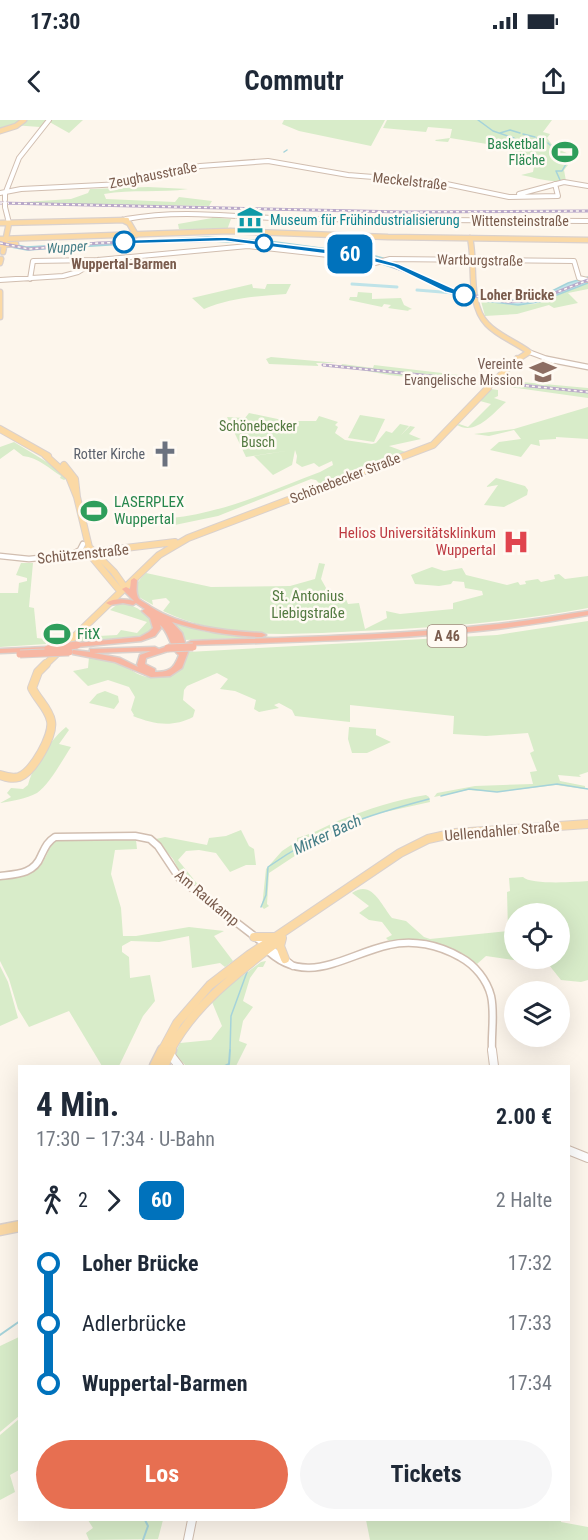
<!DOCTYPE html>
<html lang="de">
<head>
<meta charset="utf-8">
<style>
  body { margin:0; font-family:"Roboto Condensed",sans-serif; background:#f6f6f7; color:#1f2937; height:100vh; display:flex; flex-direction:column; font-size:22px; white-space:nowrap }
  * { box-sizing:border-box; margin:0 }
  p { font-size:20px; color:#747a83 }
  .icon { flex:none; width:33px; height:33px; fill:none; stroke:currentColor; stroke-width:2; stroke-linecap:round; stroke-linejoin:round }
  .map { position:relative; flex:1; overflow:hidden }
  .drawer { position:absolute; left:18px; top:945px; width:552px; height:456px; display:flex; flex-direction:column; background:#fff; border-radius:0px; box-shadow:0 6px 24px #0002 }
  .drawer>* { flex:none }
  .badge { padding:0 12px; border-radius:9px; font-size:21px; line-height:39px }
  .fabs { position:absolute; left:504px; top:783px; display:grid; gap:12px }
  .fabs a { display:grid; place-items:center; width:66px; height:66px; border-radius:50%; background:#fff; box-shadow:0 6px 24px #0002; font-size:30px }
  .map>.badge { position:absolute; translate:-50% -50%; box-shadow:0 0 0 3px #fff }
  .legs { display:flex; align-items:center; gap:9px; height:66px; padding:0 18px; font-size:20px }
  .legs p { margin-inline-start:auto }
  .headline { display:flex; align-items:center; justify-content:space-between; height:102px; padding:0 18px }
  h1 { font-size:33px; font-weight:700; line-height:45px }
  .action { display:flex; gap:12px; margin-top:auto; padding:12px 18px }
  .action a { flex:1; height:69px; border-radius:36px; background:#e76f51; color:#fff; font-size:24px; font-weight:700; line-height:69px; text-align:center }
  .action a+a { background:#f6f6f7; color:#1f2937 }
  ul { padding:0 18px; list-style:none }
  li { display:flex; align-items:center; gap:21px; height:60px; font-size:22px }
  li i { display:grid; place-items:center; width:9px; height:100%; margin:0 8px; background:currentColor }
  li i::after { content:''; width:15px; height:15px; margin:-8px; border:4px solid; border-radius:50%; background:#fff }
  li p { margin-inline-start:auto }
  li:first-child i { background:linear-gradient(#0000 50%,currentColor 0) }
  li:last-child i { background:linear-gradient(currentColor 50%,#0000 0) }
  .status { display:flex; justify-content:space-between; align-items:center; height:42px; padding:0 30px; background:#fff; direction:ltr }
  .status svg { height:16px; fill:currentColor }
  header { display:flex; justify-content:space-between; align-items:center; height:78px; padding:0 18px; background:#fff; font-size:27px; font-weight:700 }
  .map>svg:first-child { display:block }
</style>
</head>
<body>
<div class="status"><b>17:30</b><svg viewBox="0 0 49 12"><path d="M0 12V9h3v3zM5 12V6h3v6zM10 12V3h3v9zM15 12V0h3v12zM26 1h20v11H26zM47 4h2v5h-2z"/></svg></div>
<header><svg class="icon" aria-label="back" viewBox="0 0 24 24"><path d="M15 5l-7 7 7 7"/></svg>Commutr<svg class="icon" aria-label="share" viewBox="0 0 24 24"><path d="M12 15V3M7 8l5-5 5 5M5 13v7h14v-7"/></svg></header>
<div class="map">
<svg width="588" height="1420" viewBox="0 0 588 1420">
  <rect width="100%" height="100%" fill="#fdf6ec"/>
  <path fill="#d8ecc9" fill-rule="evenodd" d="M0,0H83L69,13L46,0L40,7L12,5L0,9Z
    M284,0H385L371,26L299,11L282,4Z
    M387,0H552L543,12L550,14L547,18L553,26L564,29L562,31L569,34L561,36L569,42L563,43L568,45L564,50L566,61C551,63 537,58 521,55L533,52L535,42L519,36L512,28L450,18L448,22L436,21L435,20L450,18L452,9L428,7L426,12L383,8Z
    M148,67L188,69C161,73 131,69 104,74L106,79L175,82L179,77L212,81L209,86L9,83L71,79L88,73L90,69Z
    M220,94L219,98L231,99L227,110L179,109L178,104L212,98V95Z
    M588,163V169L568,173L578,183L554,188L549,185L517,194L485,196L481,181L514,185L535,184Z
    M252,164L253,168L265,169L267,164H291L286,174C258,176 230,178 204,189L192,178Z
    M358,172L372,173V179L401,178L404,185L412,189L408,190L409,191L388,188L391,185L384,184L382,187L349,180L350,177H357Z
    M271,237L338,243H316L319,246L269,244L266,239Z
    M342,244L373,248L374,245L493,259L487,266L389,255L333,245L341,246Z
    M499,260L588,268V278L496,265Z
    M491,269L498,270V276L494,278L506,282C493,293 476,316 457,305L459,304L468,307L491,284L480,281Z
    M588,287V319L556,317V319L539,320L540,326L531,324L521,337L490,330L499,322L521,319L514,310L489,316L474,314L514,309Z
    M249,293L287,301H316L319,296L338,302L335,305L338,307L335,313L345,320L372,324L376,323L386,311L392,313L400,304L409,306L401,315L410,306L415,307L409,314L421,319L389,326L408,333L321,365L316,360L311,359L218,396L170,406L171,398C223,393 272,370 320,352L333,345L332,341L319,347L314,343L302,347L296,343L297,336L295,330L292,345L273,355L254,336L292,330L246,337L227,297L245,298Z
    M360,295L385,299L374,322L348,318Z
    M14,322L55,347L66,359L64,360L60,358L61,356C51,350 38,337 23,336L14,329L0,339V327Z
    M496,358L525,366L528,370L527,375L504,387L484,385L498,365L486,367Z
    M21,443H33L29,487L34,488L37,518L45,519L46,524L0,527V473H18L19,463L27,461V458L16,455Z
    M319,443L325,444L321,459L330,475L343,472L348,484L359,483L365,509L387,498L386,491L400,494L453,489V483L483,475L482,471L465,468L464,462L453,461L451,464L439,466L415,464L411,455L432,447L444,451L462,448L466,455L507,465L518,462L520,465L526,464L525,461L538,459L541,462L555,459L554,455L559,454L565,459L588,456V488C512,502 437,508 361,511C294,514 224,521 163,491L170,482L166,478L152,480L153,485L137,476C134,465 138,461 146,453L211,467L290,466L315,459Z
    M119,483C133,483 150,494 154,507L152,511L135,518L75,522L82,519L80,517L117,515L121,510L137,513L147,502L110,490Z
    M169,499L206,512L274,517L184,520Z
    M588,501V652L579,655L581,657L558,655L560,661L585,666V669L556,665L498,672L468,670L434,677L437,673L475,666L533,664L530,652L537,651L530,633L534,631L528,613L486,616L453,614L454,596L350,585V602L295,596L292,590L279,583L274,585L279,588L259,592L254,589L256,580L235,571L220,569L228,559L217,553L187,566L184,570L183,580L195,590L193,597C172,608 153,604 133,596L134,595L131,590L135,577L129,567L108,560L88,566L73,551L88,548L89,537C99,538 108,539 117,543C126,546 134,553 143,556C163,562 184,553 188,532L497,515Z
    M105,571L118,576L119,582L114,589L89,583L97,574Z
    M66,607L69,610L59,624L71,627C63,639 49,665 37,673C26,679 12,681 0,683L11,677L7,673L11,668L23,669L28,665C32,647 51,619 66,607Z
    M349,607L376,609V615L391,622L367,633H352L348,619Z
    M426,675L429,677L430,682L376,694L325,716L269,753L267,784L269,786L264,789L262,787L266,749L282,731L297,721V718C313,714 326,706 340,700C369,689 395,680 426,675Z
    M241,710L249,726L254,729L256,745H246L230,752L216,733L199,730L186,731L178,740L208,777L181,754L173,739L156,719L165,717L207,725L209,718L226,716Z
    M125,718L136,720L137,729L115,730L111,754L121,788L123,816H136L189,807L224,811L214,816L233,841L225,847L220,843L192,848L189,816L159,822L131,821L122,826V832L129,837L130,858L150,855L155,881L143,896L119,946H102L69,891L29,907L18,889L9,859L0,841V759C16,758 36,757 44,740C49,732 49,725 57,719Z
    M523,757C531,765 575,762 588,761V860L581,862L561,860L549,845L486,836L477,844C452,823 422,816 389,821L386,818L392,815L382,802L369,800L359,793L369,786L352,773C372,759 381,785 392,798L406,801L424,817L430,819L508,811L507,772L510,771L509,758ZM514,794H560V838H514Z
    M266,841L263,847H258L250,858L243,881L253,887L243,901L239,921L247,924L236,946H186L175,934L180,923L211,920L222,906L212,882L214,877L261,842Z
    M0,846L8,862L18,898L0,906Z
    M19,1217V1296L0,1312V1226Z
    M19,1299V1350L10,1355L15,1372L0,1380V1315Z
    M88,1400H163L158,1419L89,1420L86,1413L93,1408Z
    M366,1400H561V1402L588,1407V1420H370Z"/>
  <path fill="#bfe3e8" stroke="#a5d3da" stroke-width="1.5" d="M208,117L269,121L372,135L390,140L456,171L505,180L536,179L568,163L588,157V163L539,182L518,185L475,180L449,173L403,151L364,138L250,123L192,120L27,130L0,125V121L26,127Z"/>
  <g fill="none" stroke-linecap="round" stroke-linejoin="round">
    <path stroke="#a5d3da" stroke-width="1.5" d="M478,0L493,11L514,18
      M500,13L510,10L520,13
      M523,14L535,17
      M537,18L546,22
      M548,23L550,25
      M557,30L555,34L565,43
      M284,32L287,30
      M560,60L556,51H562L566,44
      M441,676L469,669L497,672L557,664L588,669
      M261,787L266,775L268,747C320,710 368,695 429,679
      M230,931L231,896L247,852"/>
    <path stroke="#a5d3da" stroke-width="2" d="M225,946L229,944L230,930
      M0,1215L20,1201
      M143,1420L148,1406L145,1400"/>
    <path stroke="#bfe3e8" stroke-width="3" d="M352,164L397,167
      M417,170L454,173"/>
    <path stroke="#dcd0c4" stroke-width="6" stroke-dasharray="6 3" stroke-linecap="butt" d="M488,268L497,259"/>
    <g stroke="#d1beb0" stroke-width="6">
      <path id="minor-far3" d="M0,73L21,69L122,64L200,46L268,41L348,55L437,62L509,77L558,76L555,64
        M519,74L564,62L588,66
        M5,80V74L19,38L49,0
        M5,87L9,103
        M126,99C186,88 240,98 299,99C396,100 492,100 588,101
        M30,159L33,141L98,140L248,126L355,138L375,143L390,139L574,141L579,158L588,160
        M0,160L63,156L78,152L98,140
        M529,232L553,241"/>
    </g>
    <g stroke="#d1beb0" stroke-width="7">
      <path id="minor-far2" d="M547,239L588,247
        M73,434L80,430L83,424
        M0,436L29,439L87,433"/>
    </g>
    <g stroke="#d1beb0" stroke-width="9">
      <path id="minor-far1" d="M0,756C17,754 34,754 41,736C45,728 47,722 55,717L135,716L150,719L158,726L180,759L293,846
        M265,828C305,869 344,835 389,825C413,819 439,825 460,837C475,845 487,860 491,876C495,894 491,913 492,931"/>
    </g>
    <g stroke="#d1beb0" stroke-width="10">
      <path id="minor" d="M492,930L494,946
        M169,933L179,946
        M568,1030L588,1038
        M188,1420L192,1400"/>
    </g>
    <g stroke="#dad1cd" stroke-width="7">
      <path id="major-far3" d="M0,11L16,6L24,0
        M123,100L129,103L136,115
        M0,103L127,100
        M470,118C476,144 467,183 487,204C498,216 516,222 529,232L515,241
        M0,119L230,111L388,117L588,120
        M0,125L16,124
        M3,132L9,103
        M0,143L1,139
        M0,172V197"/>
    </g>
    <g stroke="#dad1cd" stroke-width="8">
      <path id="major-far2" d="M497,259L517,239
        M0,309L48,336
        M45,335L69,357L77,377L89,427L114,452L126,469
        M64,345L75,359L77,377
        M86,430L121,472
        M92,432L175,422
        M45,545L159,435L188,418L433,325L488,268"/>
    </g>
    <g stroke="#dad1cd" stroke-width="10">
      <path id="major-far1" d="M0,655C6,657 12,659 19,657C33,652 54,615 51,601C49,589 37,579 32,568L38,552L46,544
        M254,817H275
        M282,818L280,826L285,839
        M162,931L177,903L210,865L249,835L400,733L428,719L455,713L588,704
        M170,931C195,883 239,852 281,819"/>
    </g>
    <g stroke="#dad1cd" stroke-width="13">
      <path id="major" d="M155,946L163,930
        M163,946L171,930
        M0,1110L20,1106"/>
    </g>
    <g stroke="#dad1cd" stroke-width="3">
      <path id="highway" d="M134,458L137,460C137,466 135,473 139,479C142,482 148,484 151,487C183,507 225,511 262,513L266,515L262,517C231,516 201,511 172,502L182,513L188,532L182,548L170,556L151,557L115,542L73,534L72,532L73,530L90,532V529H93L155,527L159,529L168,526L172,528L171,530L146,538L145,544L155,549V552C169,552 174,549 179,535C170,529 170,513 160,505L161,508L155,516L141,521L77,527L73,525L77,523L140,517L149,512L153,508L150,498L142,491L145,489L136,483L133,485L123,483L110,485L106,483C114,478 125,479 134,481L122,469L126,467L130,469L131,460ZM151,531L140,535L137,545L138,547L120,538L94,533Z
        M588,491V495C555,501 522,506 488,510C390,520 290,522 191,525L187,523L191,521C290,517 390,516 488,505C522,502 555,496 588,491Z
        M47,527H50L51,529L50,531L0,533V529Z"/>
    </g>
    <use href="#minor-far3" stroke="#fff" stroke-width="4"/>
    <use href="#minor-far2" stroke="#fff" stroke-width="4.5"/>
    <use href="#minor-far1" stroke="#fff" stroke-width="6"/>
    <use href="#minor" stroke="#fff" stroke-width="8"/>
    <use href="#major-far3" stroke="#fbd9a5" stroke-width="4.5"/>
    <use href="#major-far2" stroke="#fbd9a5" stroke-width="6"/>
    <use href="#major-far1" stroke="#fbd9a5" stroke-width="8"/>
    <use href="#major" stroke="#fbd9a5" stroke-width="10"/>
    <use href="#highway" fill="#f7b7a3" fill-rule="evenodd"/>
    <g stroke="#b9a8c9" stroke-width="3">
      <path id="rail" d="M0,83L403,92L588,91
        M0,123L29,129L99,123L236,120L376,139L454,172L508,182L537,180L588,160
        M323,245L588,272"/>
    </g>
    <use href="#rail" stroke="#fffaf3" stroke-width="1.5" stroke-dasharray="3" stroke-linecap="butt"/>
    <g stroke="#d1beb0" stroke-width="6" stroke-linecap="butt">
      <path id="minor-bridge" d="M5,83V87"/>
    </g>
    <g stroke="#dad1cd" stroke-width="9" stroke-linecap="butt">
      <path id="highway-bridge" d="M168,528L193,527
        M48,529L77,525
        M20,534L69,532"/>
    </g>
    <use href="#minor-bridge" stroke="#fff" stroke-width="4"/>
    <use href="#highway-bridge" stroke="#f7b7a3" stroke-width="7"/>
  </g>
  <path fill="#0072bc" stroke="#fff" stroke-width="1.5" d="M225,117L358,133L399,144L468,175L464,177L445,172L394,147L358,138L225,121L124,124L120,122L124,120Z"/>
  <defs>
    <g id="stadium-bare" transform="scale(2.07)"><path d="M0-5a6.5 5 0 1 0 0 10a6.5 5 0 1 0 0-10ZM-3.5-1.8h7v3.6h-7Z" fill="#2e9e5b" stroke="#fffaf3" stroke-width="2.5" paint-order="stroke"/></g>
    <g id="museum-bare" transform="scale(2.07)"><path d="M0-6L6-3V-2H-6V-3ZM-5-1h2V3h-2ZM-1-1h2V3h-2ZM3-1h2V3H3ZM-6 4H6V6H-6Z" fill="#0f9aa8" stroke="#fffaf3" stroke-width="2.5" paint-order="stroke"/></g>
    <g id="university-bare" transform="scale(2.07)"><path d="M0-5L7-2L0 1L-7-2ZM-4 1L0 2.5L4 1V4Q0 6-4 4Z" fill="#8d6e63" stroke="#fffaf3" stroke-width="2.5" paint-order="stroke"/></g>
    <g id="church-bare" transform="scale(2.07)"><path d="M-1.2-6h2.4v3.5h3.3v2.4h-3.3V6h-2.4V-.1h-3.3v-2.4h3.3Z" fill="#6b7280" stroke="#fffaf3" stroke-width="2.5" paint-order="stroke"/></g>
    <g id="hospital-bare" transform="scale(2.07)"><path d="M-5-5h3v3.5h4V-5h3V5h-3V1.5h-4V5h-3Z" fill="#e0444e" stroke="#fffaf3" stroke-width="2.5" paint-order="stroke"/></g>
  </defs>
  <g fill-rule="evenodd">
    <use href="#stadium-bare" x="565" y="32"/>
    <use href="#museum-bare" x="250" y="100"/>
    <use href="#university-bare" x="543" y="252"/>
    <use href="#church-bare" x="165" y="334"/>
    <use href="#stadium-bare" x="94" y="391"/>
    <use href="#hospital-bare" x="516" y="422"/>
    <use href="#stadium-bare" x="57" y="514"/>
  </g>
  <g fill="#fff" stroke="#0072bc" stroke-width="3">
    <circle cx="124" cy="122" r="10"/>
    <circle cx="264" cy="123" r="8"/>
    <circle cx="464" cy="175" r="10"/>
  </g>
  <g text-anchor="middle" stroke-width="5" stroke-linejoin="round" paint-order="stroke">
    <g font-size="14" fill="#27864d" stroke="#fffaf3" text-anchor="end">
      <text x="545" y="29">Basketball<tspan x="545" dy="16">Fläche</tspan></text>
    </g>
    <g font-size="14" fill="#7a5c4d" stroke="#fffaf3">
      <text transform="translate(153 55) rotate(-11)" y="5">Zeughausstraße</text>
      <text transform="translate(410 61) rotate(6)" y="5">Meckelstraße</text>
      <text x="520" y="106">Wittensteinstraße</text>
      <text transform="translate(480 140) rotate(1)" y="5">Wartburgstraße</text>
      <text transform="translate(345 358) rotate(-21)" y="5">Schönebecker Straße</text>
    </g>
    <g font-size="14" fill="#0d838f" stroke="#fffaf3" text-anchor="start">
      <text x="270" y="105">Museum für Frühindustrialisierung</text>
    </g>
    <g font-size="14" font-style="italic" fill="#437c86" stroke="#fffaf3">
      <text transform="translate(67 127) rotate(-4)" y="5">Wupper</text>
    </g>
    <g font-size="14" font-weight="bold" fill="#7a5c4d" stroke="#fffaf3">
      <text x="124" y="149">Wuppertal-Barmen</text>
      <text x="480" y="180" text-anchor="start">Loher Brücke</text>
    </g>
    <g font-size="14" fill="#785e54" stroke="#fffaf3" text-anchor="end">
      <text x="523" y="249">Vereinte<tspan x="523" dy="16">Evangelische Mission</tspan></text>
    </g>
    <g font-size="14" fill="#537a41" stroke="#fffaf3">
      <text x="258" y="311">Schönebecker<tspan x="258" dy="16">Busch</tspan></text>
    </g>
    <g font-size="14" fill="#5b616d" stroke="#fffaf3" text-anchor="end">
      <text x="145" y="339">Rotter Kirche</text>
    </g>
    <rect fill="#fffaf3" stroke="#a28b7f" stroke-width="1.5" x="427.5" y="505" width="39" height="22" rx="4.5"/>
    <g font-size="14" font-weight="bold" fill="#7a5c4d">
      <text x="447" y="521">A 46</text>
    </g>
    <g font-size="15" fill="#27864d" stroke="#fffaf3" text-anchor="start">
      <text x="114" y="387">LASERPLEX<tspan x="114" dy="17">Wuppertal</tspan></text>
      <text x="77" y="519">FitX</text>
    </g>
    <g font-size="15" fill="#be3a42" stroke="#fffaf3" text-anchor="end">
      <text x="496" y="418">Helios Universitätsklinkum<tspan x="496" dy="17">Wuppertal</tspan></text>
    </g>
    <g font-size="15" fill="#7a5c4d" stroke="#fffaf3">
      <text transform="translate(83 434) rotate(-6)" y="5">Schützenstraße</text>
      <text transform="translate(502 711) rotate(-5)" y="5">Uellendahler Straße</text>
      <text transform="translate(207 778) rotate(40)" y="5">Am Raukamp</text>
    </g>
    <g font-size="15" fill="#537a41" stroke="#fffaf3">
      <text x="308" y="481">St. Antonius<tspan x="308" dy="17">Liebigstraße</tspan></text>
    </g>
    <g font-size="16" font-style="italic" fill="#437c86" stroke="#fffaf3">
      <text transform="translate(327 714) rotate(-25)" y="6">Mirker Bach</text>
    </g>
  </g>
</svg>
<div class="fabs">
<a><svg class="icon" aria-label="locate" viewBox="0 0 24 24"><circle cx="12" cy="12" r="6"/><path d="M12 2v4M12 18v4M2 12h4M18 12h4"/></svg></a>
<a><svg class="icon" aria-label="layers" viewBox="0 0 24 24"><path d="M12 4l9 5-9 5-9-5zM3 14l9 5 9-5"/></svg></a>
</div>
<b class="badge" style="left:350px;top:134px;background:#0072bc;color:#fff">60</b>
<section class="drawer">
<div class="headline"><div><h1>4 Min.</h1><p>17:30 – 17:34 · U-Bahn</p></div><b>2.00 €</b></div>
<div class="legs"><svg class="icon" aria-label="walk" viewBox="0 0 24 24"><circle cx="13" cy="4" r="2"/><path d="M13 8l-2 6 4 7M11 14l-3 7M7 12l3-4h3l4 4"/></svg>2<svg class="icon" aria-label="forward" viewBox="0 0 24 24"><path d="M9 5l7 7-7 7"/></svg><b class="badge" style="background:#0072bc;color:#fff">60</b><p>2 Halte</p></div>
<ul>
<li><i style="color:#0072bc"></i><b>Loher Brücke</b><p>17:32</p></li>
<li><i style="color:#0072bc"></i><span>Adlerbrücke</span><p>17:33</p></li>
<li><i style="color:#0072bc"></i><b>Wuppertal-Barmen</b><p>17:34</p></li>
</ul>
<div class="action"><a>Los</a><a>Tickets</a></div>
</section>
</div>
</body>
</html>
